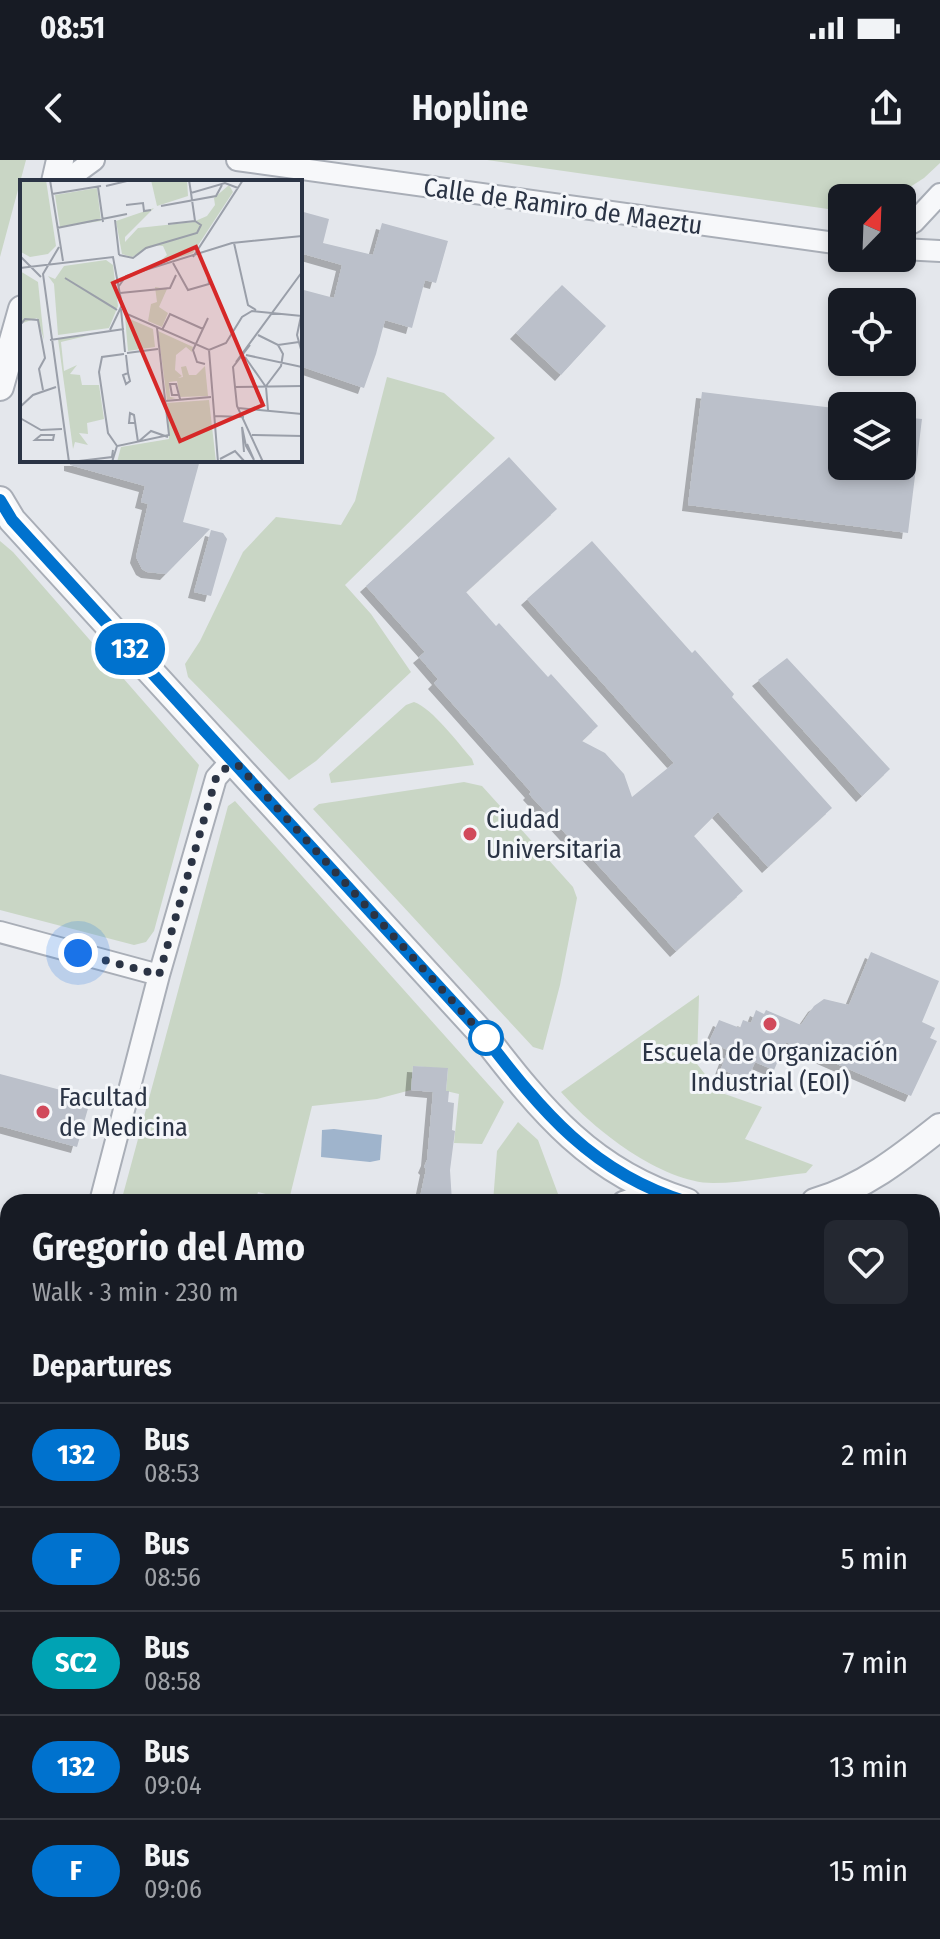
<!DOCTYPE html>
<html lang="en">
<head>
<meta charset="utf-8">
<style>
  body { margin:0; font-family:"Fira Sans Condensed",sans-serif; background:#242831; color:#f1f3f6; height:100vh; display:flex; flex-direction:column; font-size:30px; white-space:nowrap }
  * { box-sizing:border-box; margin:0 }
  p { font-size:26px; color:#9ea1a6 }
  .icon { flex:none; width:44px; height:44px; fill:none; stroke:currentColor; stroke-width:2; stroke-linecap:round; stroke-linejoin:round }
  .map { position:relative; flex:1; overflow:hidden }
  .sheet { position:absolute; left:0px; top:1034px; width:940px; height:746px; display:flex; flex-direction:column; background:#171b24; border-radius:24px 24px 0 0; box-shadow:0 4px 12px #0003 }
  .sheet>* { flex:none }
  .badge { padding:0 16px; border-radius:26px; font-size:28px; line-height:52px }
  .needle { width:52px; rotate:23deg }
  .controls { position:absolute; left:828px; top:24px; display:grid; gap:16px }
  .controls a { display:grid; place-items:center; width:88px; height:88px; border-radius:12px; background:#171b24; box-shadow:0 4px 12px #0003; font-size:40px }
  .you { position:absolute; width:40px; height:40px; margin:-20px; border:6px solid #fff; border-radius:50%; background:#1a73e8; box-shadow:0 0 0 12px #1a73e833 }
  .map>.badge { position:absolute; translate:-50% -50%; box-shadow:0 0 0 4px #fff }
  h2 { padding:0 32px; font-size:30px; line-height:72px }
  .round { display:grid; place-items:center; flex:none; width:84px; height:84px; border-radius:12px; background:#242831 }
  .summary { display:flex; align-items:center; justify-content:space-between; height:136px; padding:0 32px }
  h1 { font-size:38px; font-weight:700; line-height:60px }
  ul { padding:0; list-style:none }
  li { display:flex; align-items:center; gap:24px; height:104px; padding:0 32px; border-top:2px solid #363941 }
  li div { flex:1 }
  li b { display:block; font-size:30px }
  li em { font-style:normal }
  li .badge { min-width:88px; font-weight:700; text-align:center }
  .status { display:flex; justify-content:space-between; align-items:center; height:56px; padding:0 40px; background:#171b24; direction:ltr }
  .status svg { height:22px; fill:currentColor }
  header { display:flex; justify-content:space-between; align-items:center; height:104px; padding:0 32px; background:#171b24; font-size:36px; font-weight:700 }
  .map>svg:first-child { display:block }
</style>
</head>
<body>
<div class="status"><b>08:51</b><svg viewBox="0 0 49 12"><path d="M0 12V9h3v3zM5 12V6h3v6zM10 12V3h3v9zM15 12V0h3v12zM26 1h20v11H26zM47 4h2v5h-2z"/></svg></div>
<header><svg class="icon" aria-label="back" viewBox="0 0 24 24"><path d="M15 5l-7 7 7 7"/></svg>Hopline<svg class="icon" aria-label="share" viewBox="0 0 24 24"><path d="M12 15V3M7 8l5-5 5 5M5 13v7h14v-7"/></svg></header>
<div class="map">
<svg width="940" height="1779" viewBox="0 0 940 1779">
  <defs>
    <filter id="shadow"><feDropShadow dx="-6" dy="6" stdDeviation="0" flood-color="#0004"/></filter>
  </defs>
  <rect width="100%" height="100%" fill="#e4e7ec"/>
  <path fill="#c9d6c5" d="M0,0H26L0,97Z
    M487,0H940V3L924,18L893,38H842V49L835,50Z
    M387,217L444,233L495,278L345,425L371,454L411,512L316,601L289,620L188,517L185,504L200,481L243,392L276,357L341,365L355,341Z
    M0,381L13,392L199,605L154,771L146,782L134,785L0,750Z
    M414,542C433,549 458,583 472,599L474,605L331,623L329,614L406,545Z
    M464,622L482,626L573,727L577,738L560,825L543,890L533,887L313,649L319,644Z
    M235,641L504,942L482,984L454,983L459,934L446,931L448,909L413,906L411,930L377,939L312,946L289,1040L258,1032L255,1042H121L228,646Z
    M699,835L697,904L719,932L762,947L745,979L813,1005L806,1013C775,1016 743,1023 713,1023C662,1023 593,969 561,932Z
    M518,962L538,980L561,1042H493L497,991Z
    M8,1464V1772H374L372,1779H0V1492Z"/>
  <path fill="#9fb4cc" d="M334,969L382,975L380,1000L370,1002L321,997L322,970Z"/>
  <path fill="#bbc0ca" filter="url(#shadow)" d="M300,51L329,59L323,83L373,95L382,63L448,81L436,123L425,120L412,168L385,160L376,194L364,228L300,206V129L334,138L342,105L300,93Z
    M562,125L606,166L561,215L516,173Z
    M702,232L842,249V306H902V257L922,259L908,373L688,345Z
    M509,297L557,349L466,432L496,466L499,463L548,517L551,514L598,566L582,581L605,593L624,614L632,637L674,603L527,439L592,381L692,493L695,490L734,534L732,537L832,648L768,707L718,652L694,676L743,731L676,791L577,682L575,684L529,634L531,632L434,523L438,519L419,497L425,492L366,426Z
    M70,300H200L183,362L210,369L166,414L147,412L142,409L136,397L148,344L141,342L145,326L70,305Z
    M211,370L223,373L227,379L211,436L194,432Z
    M787,498L890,609L862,636L758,520Z
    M871,792L939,821L922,862L935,868L930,878L937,881L911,936L786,882L774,910L755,902L747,920L721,909L728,890L709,882L719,860L740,868L743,860L751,863L756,850L764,854L766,850L801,865L814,846L824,839L849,845Z
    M413,906L448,908L446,931H449L448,942L454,943L452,970L455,971L450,1010L452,1042H419L426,1009L424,1007L427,1000L433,932L411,930Z
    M0,914L91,938L77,987L0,966Z"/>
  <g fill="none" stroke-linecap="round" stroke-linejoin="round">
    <g stroke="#a9aeb7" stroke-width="24">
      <path id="minor" d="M237,0L842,84
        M64,22L94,0
        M902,68L914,62L940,34
        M902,89L940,91
        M0,772L159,815
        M100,1042L159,815L216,618L224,609L238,605
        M623,1042L653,1032
        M932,1185L940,1180
        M932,1231L940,1237
        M0,1417L8,1389
        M932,1567L940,1570
        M657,1772L669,1779
        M707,1772L708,1779
        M834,1772L847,1779
        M398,1779L400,1772
        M727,1779L729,1772"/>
    </g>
    <g stroke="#a9aeb7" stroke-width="30">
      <path id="tertiary" d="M55,22L60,0
        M0,227L22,149
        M0,340L12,360L484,876C542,951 592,1013 687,1042
        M815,1042C863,1028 901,998 940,967"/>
    </g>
    <use href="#minor" stroke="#f7f8fa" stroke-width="20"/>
    <use href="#tertiary" stroke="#f7f8fa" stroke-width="26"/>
  </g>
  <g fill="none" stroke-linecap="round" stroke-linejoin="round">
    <g stroke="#fff" stroke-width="18">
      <path id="line" d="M0,340L12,360L484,876C542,951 592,1013 687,1042"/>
    </g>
    <use href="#line" stroke="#0072ce" stroke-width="12"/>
    <path stroke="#2b3445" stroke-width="8" stroke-dasharray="0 14.4" d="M78,793L159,815L216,618L224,609L238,605L486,878"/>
  </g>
  <g fill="#d1495b" stroke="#f4f6f9" stroke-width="3">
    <circle cx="470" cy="674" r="8"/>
    <circle cx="770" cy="864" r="8"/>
    <circle cx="43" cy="952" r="8"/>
  </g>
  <circle fill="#fff" stroke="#0072ce" stroke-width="4" cx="486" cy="878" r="16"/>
  <g text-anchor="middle" stroke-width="6" stroke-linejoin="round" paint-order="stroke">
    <g font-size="26" fill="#2b3445" stroke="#f4f6f9">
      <text transform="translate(563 46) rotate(8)" y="9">Calle de Ramiro de Maeztu</text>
    </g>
    <g font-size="26" fill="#2b3445" stroke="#f4f6f9" text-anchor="start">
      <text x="486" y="668">Ciudad<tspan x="486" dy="30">Universitaria</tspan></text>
      <text x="770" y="901" text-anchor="middle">Escuela de Organización<tspan x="770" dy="30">Industrial (EOI)</tspan></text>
      <text x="59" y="946">Facultad<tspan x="59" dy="30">de Medicina</tspan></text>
    </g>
  </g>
  <g transform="translate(20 20)">
    <rect width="282" height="282" fill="#e4e7ec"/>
    <path d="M0,0H26L36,66L28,74L10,77L1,72ZM131,0H167L168,16L137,26ZM209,5L213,12L173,73L136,85L147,75L143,66L133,65L112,77L102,74L96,41L134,28L105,57V62L118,48L173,42L187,36L195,25L194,18ZM77,8L81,41L40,47L35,15ZM86,80L93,85L98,126L89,148L38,155L34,104L28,96L35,99L44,86ZM0,91L18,102L24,160L17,138L0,144ZM135,107L147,109L139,127L148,133L142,147L128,141L131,124L137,122ZM105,137L133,149L135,167L108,171ZM138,151L173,167L172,172L166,167L156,175L155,190L162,196L158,198L163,197L161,187L166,186L169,195H176L185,186L188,216L160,217L157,201L149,202L150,217L156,218L147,220ZM70,155L41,162L44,191L57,185L50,194L60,195L62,205H79L84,239L67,243L68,254L59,253L68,265L55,262L53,269L38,159ZM189,220L196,282H97L101,267L149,259L147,223Z" fill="#c9d6c5"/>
    <path fill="none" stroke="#9a9fa9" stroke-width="2" d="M30,0L43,81M169,0L171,13L205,3L218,8M86,6L111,0M78,7L83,42M32,14L81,6M106,25L123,23L124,31L131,30M141,26L196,16L202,5M95,40L99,75M148,44L175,41M37,48L107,34M214,63L228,125L236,130M39,67L23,94L49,282M99,75L113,78L126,68L177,53L181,45L175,41L171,13M0,76L21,97M173,77L223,0M153,83L168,110L189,104L188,93M0,88L93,77L102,125L90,150M99,106L106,96L212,63L282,56M100,113L150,108L156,95M102,125L107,134L189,170L206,163L222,137L232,131L282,136M96,129L45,98L97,130M101,129L105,172M281,136L277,155L282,173M0,145L5,139L18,140L25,178L19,189L23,210M142,150L150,134L183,149M238,155L258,165L279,162M30,160L104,149M230,165L213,187L215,207L217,226L243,282M189,170L198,282M107,173L138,169M106,175L108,193L110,201L106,204L103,195L108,193M226,175L282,187M225,177L246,207L248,230M216,182L282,92M185,184L177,182L173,170L188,138M246,206L261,186L263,174L258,165M215,207L282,206M158,215H152L150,204H156L160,219M145,221L191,217M0,227L13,215L36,207M218,228L282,234M194,236L224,237M0,238L21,250L42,249M115,243H109L110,233L114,235L118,262M34,255L33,260H15L21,255ZM232,255L282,256M118,262L131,251L148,257M97,266L88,253L79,192L82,177L104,174M224,272L222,247L226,266L234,280L227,264M200,279L215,271L225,282M59,281L92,277L93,270M92,282L97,266L149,255L137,148"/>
    <path fill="#d62828" fill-opacity="0.15" stroke="#d62828" stroke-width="4" d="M176,67L243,225L160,261L93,103Z"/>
    <rect width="282" height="282" fill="none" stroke="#2b3445" stroke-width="4"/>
  </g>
</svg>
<div class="controls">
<a><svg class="needle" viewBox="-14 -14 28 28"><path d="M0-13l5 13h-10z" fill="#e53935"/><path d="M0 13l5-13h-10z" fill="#9ea1a6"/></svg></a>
<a><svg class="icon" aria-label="locate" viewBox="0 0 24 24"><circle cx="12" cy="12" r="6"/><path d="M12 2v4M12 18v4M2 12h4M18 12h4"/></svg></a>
<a><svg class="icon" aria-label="layers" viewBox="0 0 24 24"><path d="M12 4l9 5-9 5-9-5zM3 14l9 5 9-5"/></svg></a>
</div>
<div class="you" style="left:78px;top:793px"></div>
<b class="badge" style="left:130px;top:489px;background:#0072ce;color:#fff">132</b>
<section class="sheet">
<div class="summary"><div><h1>Gregorio del Amo</h1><p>Walk · 3 min · 230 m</p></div><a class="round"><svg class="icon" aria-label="heart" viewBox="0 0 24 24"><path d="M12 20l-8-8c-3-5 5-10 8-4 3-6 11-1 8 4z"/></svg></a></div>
<h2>Departures</h2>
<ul>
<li><span class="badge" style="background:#0072ce;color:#fff">132</span><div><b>Bus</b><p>08:53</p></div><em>2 min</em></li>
<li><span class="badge" style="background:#0072ce;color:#fff">F</span><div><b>Bus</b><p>08:56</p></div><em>5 min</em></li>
<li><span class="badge" style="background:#00a3b4;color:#fff">SC2</span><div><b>Bus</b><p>08:58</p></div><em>7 min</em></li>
<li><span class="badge" style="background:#0072ce;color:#fff">132</span><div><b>Bus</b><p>09:04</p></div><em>13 min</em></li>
<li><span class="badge" style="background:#0072ce;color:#fff">F</span><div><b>Bus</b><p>09:06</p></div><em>15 min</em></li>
</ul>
</section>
</div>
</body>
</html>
